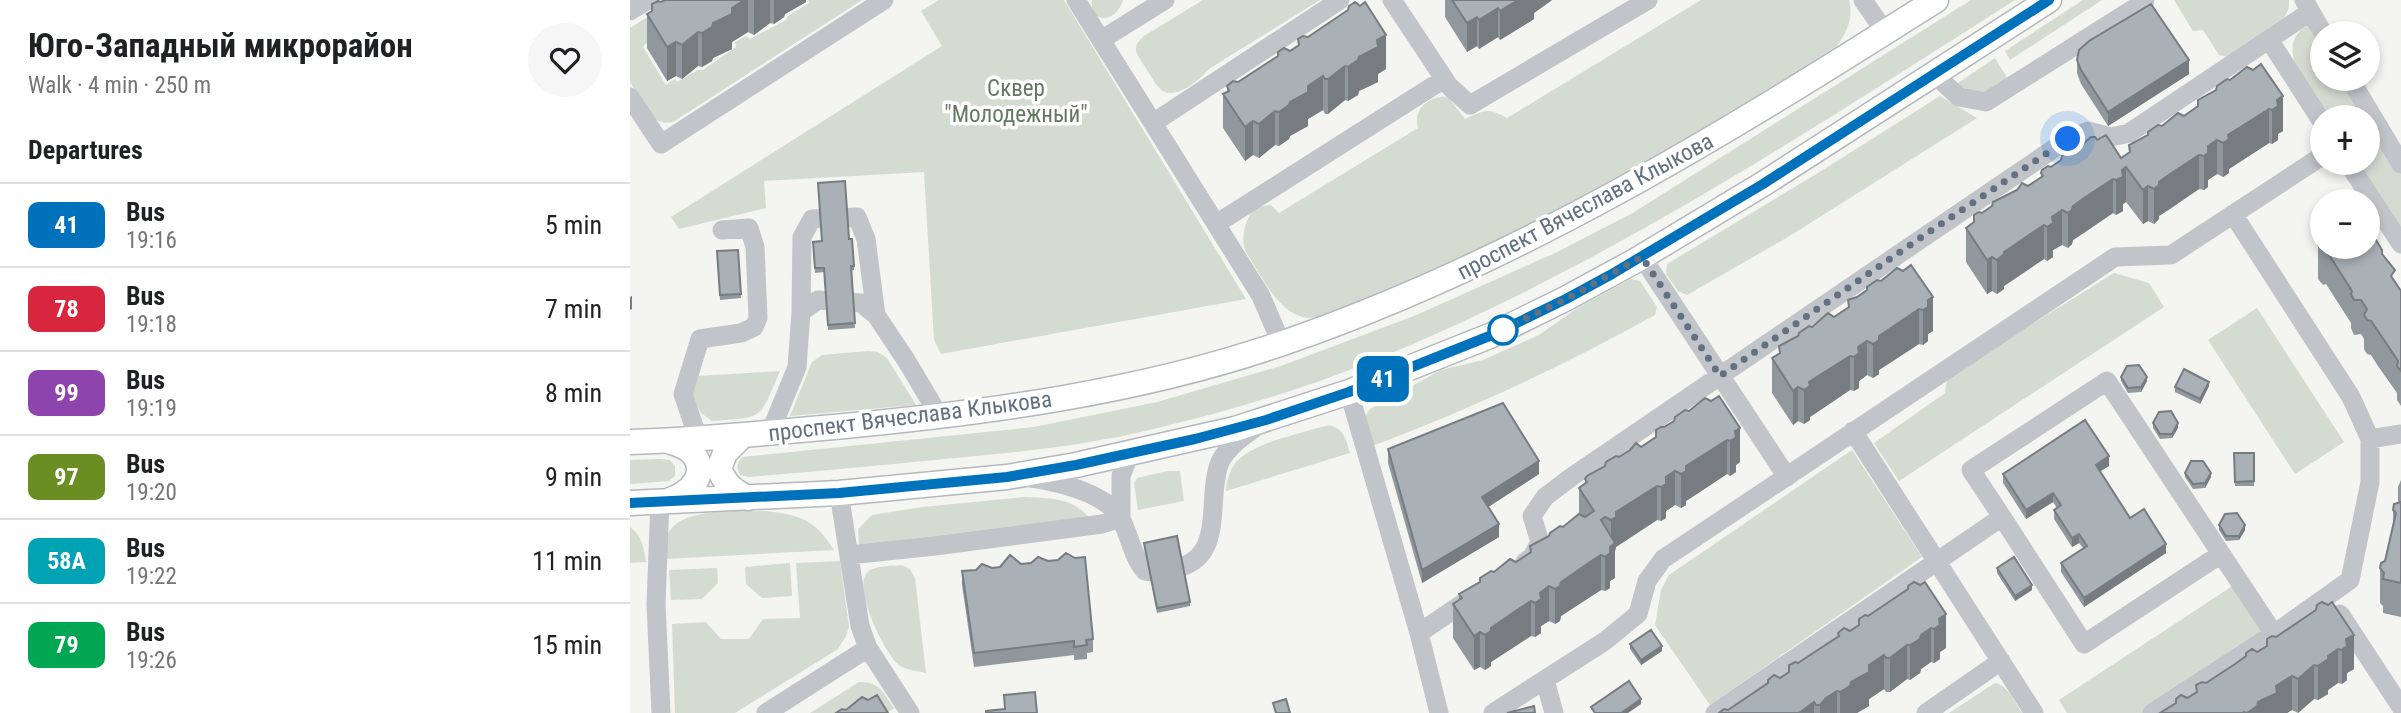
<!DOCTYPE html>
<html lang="en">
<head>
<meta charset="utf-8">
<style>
  body { margin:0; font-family:"Roboto Condensed",sans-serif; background:#f6f6f6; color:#202124; height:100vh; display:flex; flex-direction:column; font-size:26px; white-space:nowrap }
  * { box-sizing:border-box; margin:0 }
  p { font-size:23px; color:#757577 }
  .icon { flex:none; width:38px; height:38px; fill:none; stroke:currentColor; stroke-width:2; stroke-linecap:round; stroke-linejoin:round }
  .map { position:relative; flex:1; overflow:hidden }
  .details { display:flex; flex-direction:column; background:#fff; width:630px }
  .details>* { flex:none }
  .badge { padding:0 14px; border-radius:10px; font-size:24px; line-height:46px }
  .buttons { position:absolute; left:1680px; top:21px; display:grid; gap:14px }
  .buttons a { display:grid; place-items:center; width:70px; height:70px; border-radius:50%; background:#fff; box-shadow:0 4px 10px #0003; font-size:35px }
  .you { position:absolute; width:35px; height:35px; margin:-18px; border:5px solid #fff; border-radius:50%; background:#1a73e8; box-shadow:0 0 0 10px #1a73e833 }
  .map>.badge { position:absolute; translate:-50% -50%; box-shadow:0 0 0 4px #fff }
  h2 { padding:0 28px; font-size:26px; line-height:63px }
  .round { display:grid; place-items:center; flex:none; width:74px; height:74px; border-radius:37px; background:#f6f6f6 }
  .summary { display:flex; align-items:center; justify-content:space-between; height:119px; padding:0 28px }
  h1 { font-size:33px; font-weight:700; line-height:52px }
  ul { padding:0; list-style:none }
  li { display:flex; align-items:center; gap:21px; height:84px; padding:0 28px; border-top:2px solid #e0e0e0 }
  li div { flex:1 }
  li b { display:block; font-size:26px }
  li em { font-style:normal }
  li .badge { min-width:77px; font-weight:700; text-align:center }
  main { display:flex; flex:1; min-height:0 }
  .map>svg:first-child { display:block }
</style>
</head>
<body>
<main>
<section class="details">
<div class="summary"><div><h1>Юго-Западный микрорайон</h1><p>Walk · 4 min · 250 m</p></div><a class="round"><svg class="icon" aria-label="heart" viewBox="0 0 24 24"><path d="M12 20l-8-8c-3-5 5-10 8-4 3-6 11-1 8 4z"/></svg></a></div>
<h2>Departures</h2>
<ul>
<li><span class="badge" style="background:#0072bc;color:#fff">41</span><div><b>Bus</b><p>19:16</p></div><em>5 min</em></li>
<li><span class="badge" style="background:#d7263d;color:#fff">78</span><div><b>Bus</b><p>19:18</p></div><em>7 min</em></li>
<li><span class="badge" style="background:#8e44ad;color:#fff">99</span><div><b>Bus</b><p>19:19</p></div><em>8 min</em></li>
<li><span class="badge" style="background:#6b8e23;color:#fff">97</span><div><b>Bus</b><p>19:20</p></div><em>9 min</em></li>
<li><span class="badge" style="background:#00a3b4;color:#fff">58А</span><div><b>Bus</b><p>19:22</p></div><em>11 min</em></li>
<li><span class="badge" style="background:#00a651;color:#fff">79</span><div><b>Bus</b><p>19:26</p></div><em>15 min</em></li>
</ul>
</section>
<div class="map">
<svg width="1771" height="713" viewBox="0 0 1771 713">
  <rect width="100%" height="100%" fill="#f4f4f0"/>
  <path fill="#d4dbd1" d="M178,0H232L43,122L35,123L23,119L0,82V28L32,8L26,33L13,47L36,85L45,79L47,82L68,70H73L106,47L105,42L116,36L120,39L156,20L158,16L179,3Z
    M309,0H434L616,299L311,354L304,340L294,172L134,181L136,208L49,229L41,217L312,46L291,11Z
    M462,0H493C486,24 459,24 462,0Z
    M573,0H690L579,69C570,79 550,97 535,92C527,89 522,77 517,70C514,64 507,57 506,50C505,44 510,40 514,36Z
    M1071,0H1219C1224,17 1217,32 1207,46C1128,96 1049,146 966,191C881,238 790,275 701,314C694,315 686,318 679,318C649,316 632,276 617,254C609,240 615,220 625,207L641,205L649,213L788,128C782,109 800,95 818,97L835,119C855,110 858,107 877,118Z
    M1341,0H1385C1179,131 975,266 747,359C675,389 599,411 523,429C451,447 377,453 304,460C242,466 180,472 118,477L110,475C106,468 107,463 112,457L404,427L527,402L651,366L784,316L925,253L1001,214Z
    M1453,0H1472L1380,60L1375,51Z
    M1544,0H1659V7L1655,17L1598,57L1589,55L1573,30L1563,31Z
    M1677,26L1684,27L1692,41V79H1716L1771,169V229L1727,163H1738V117H1696C1682,94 1641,46 1677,26Z
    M1365,58L1379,81L1352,99L1334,92L1328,83Z
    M1310,96L1347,118L1158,237L1057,295L1048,291L1036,274L1037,264L1188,173Z
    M1484,273L1519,283L1534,307L1269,481L1244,443L1315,393L1317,377Z
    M1001,279L1010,281L1027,307L1025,315C933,366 837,411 739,447L734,418L740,409L811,370L853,360L909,335L949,307Z
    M1627,308L1714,442L1665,474L1578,340Z
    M238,351L248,352L257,358L286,405L160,416L182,362L192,355Z
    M150,371C129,420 135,417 82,421L71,413L59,391L67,376Z
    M698,425C714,428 716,439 720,453L596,491C597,482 598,474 604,465C619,443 673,433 698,425Z
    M1222,450L1292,557L1080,705L1025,625L1031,590L1039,575Z
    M30,459L40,460L45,466V476L39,481L0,484V460Z
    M537,471H550L554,501L508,510L504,483L507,478Z
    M395,497C421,498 445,498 461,520L229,546L228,529L242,515L292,507Z
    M137,511C172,516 184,519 204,550L35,559C36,552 35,544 37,537C46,506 111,512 137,511Z
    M0,527C12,536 14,548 16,562L0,563Z
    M210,561L219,627L216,636L208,649L105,713H45L42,624L76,622L91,639H119L133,619L170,618L166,563Z
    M160,563L162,596L132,598L116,584L115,567Z
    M272,565L280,569L285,578L296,673C288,671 275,670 269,665C255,654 224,591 236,574C242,565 262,566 272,565Z
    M87,568L88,583L72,599L41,600L39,570Z
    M1607,583L1639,633L1514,713H1437L1429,700Z
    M229,682C249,681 254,693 264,708L257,713H180Z
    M1365,683C1378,685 1385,703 1392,713H1319Z"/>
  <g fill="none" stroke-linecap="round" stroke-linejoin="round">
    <g stroke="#b4b8bc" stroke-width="27">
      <path id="major" d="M113,435L95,453L89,469C96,485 103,491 118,498
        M38,441C47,444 57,446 63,454C80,474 59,494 40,500
        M0,442C68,440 136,433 204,427C355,413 508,393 653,343C889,262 1096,133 1306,0
        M0,503L209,493L377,477L446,465L605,429L719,392L862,335L935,299L1005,261L1133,184L1419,0"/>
    </g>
    <path stroke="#c1c4c8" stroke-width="19" d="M446,0L631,296L651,343
      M762,0L819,86L840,105L1018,0
      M1233,0L1255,32
      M1674,0L1693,33
      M0,11L18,0
      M471,40L535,0
      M1640,41L1692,122
      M1304,74L1329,97L1356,102L1514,2L1515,0
      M1720,79L1771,164
      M0,97L31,144L254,0
      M523,123L710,0
      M1718,163L1771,244
      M586,224L814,79
      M1012,257L1157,477
      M171,312L172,237L182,219L227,217L236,239L246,315
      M719,392L789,633L809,713
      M1223,431L1404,713
      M140,433L167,367L171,312L188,300L231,303L246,315L276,360L310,417
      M68,438L53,394L70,339L111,333L124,327L128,318L125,247L119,228L92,230
      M1740,439L1771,434
      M395,477C424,481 478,492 492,521C500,537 503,558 515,571C523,573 532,571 541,569C598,562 575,498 590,462C597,447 616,434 629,425
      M209,493L230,626L238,648L280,713
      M30,501L26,604L31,713
      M1372,517L1454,644L1591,554
      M219,555L305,546L472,524L491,518V476L500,453
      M895,562L902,557L910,542L902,516L915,497L940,478L1438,139L1458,131L1481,137L1499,133L1680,12
      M1710,614L1771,707
      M789,633L844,596
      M915,680L924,713
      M136,713L238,648
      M863,713L975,641L1008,614L1017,581L1033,559L1361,340L1485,257L1541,255L1692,156
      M1085,713L1372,517L1341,470L1477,381L1644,634
      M1296,713L1371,661
      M1522,713L1644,634L1720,580L1740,482V439L1721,397L1603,214"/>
    <use href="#major" stroke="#fff" stroke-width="24"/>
  </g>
  <path fill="#91989d" d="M35,0H176V2L155,14L154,17L144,24L140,23L124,35L118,32L102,42V49L83,58L82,61L72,67L68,66L52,79L46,76L37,81L17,48V14Z
    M815,0H922L904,13V19L870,40L868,37L849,49L847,46L837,52L815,17Z
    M678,37L756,69L748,74V82L729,91L728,95L718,101L715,100L698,114H695L693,110L678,119V126L660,136L659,139L649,146L645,145L629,158L623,155L615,161L593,128V94L597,92V86L608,82L660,51L668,46Z
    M1447,60L1559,74L1478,126L1451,84L1447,73Z
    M1623,70L1653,131L1648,134V140L1642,144L1639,143L1599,169V173L1593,177L1587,174L1578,180V187L1574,190L1569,189L1540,209L1529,216V219L1524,224L1518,221L1513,224L1496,202L1493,204V211L1486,215L1483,213L1454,233L1443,240L1442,244L1438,248L1432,245L1423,250V257L1417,261L1414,259L1374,286V289L1367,294L1362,291L1357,294L1336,262V228L1344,223V215L1352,213L1398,186L1411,178V173L1445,151L1467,140L1491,158L1499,152L1518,135L1532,126L1554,116L1568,106L1586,90L1600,80Z
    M1688,234L1742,240L1752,255L1765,282L1771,291V406L1767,400V393L1748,366L1741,355L1737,354L1734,349V339L1731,334L1724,335L1721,328V323L1696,284L1693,285L1688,279Z
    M219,239L224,266V270L221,271L225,328L198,330L194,272L185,273L183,246Z
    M108,250L111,298L90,300L87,251Z
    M1281,265L1303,331L1298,334V341L1293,345L1289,344L1249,370V374L1243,378L1237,375L1229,381V388L1224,391L1220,390L1180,417V420L1174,424L1168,421L1163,425L1142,393V358L1149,353L1168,336L1182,327L1204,317L1218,307L1227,297L1251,281L1273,271Z
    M1491,377L1517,381L1511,392L1498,393L1491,381Z
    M1579,386L1570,404L1545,392V387Z
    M1081,401L1110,462L1106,465V472L1100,476L1097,474L1067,494L1056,501V505L1051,508L1045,505L1036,511V518L1031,521L1027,520L986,547L985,551V578L980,581V588L975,591L971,590L960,597L931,616L930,621L925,624L919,621L911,626V633L905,637L901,636L861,662V666L855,670L850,667L844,670L823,638V604L829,600V594L864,572L886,562L900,553V546L919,536L933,527L949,514V488L955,484V479L989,457L1011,447L1026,437V430L1034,427L1059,411Z
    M1523,423L1548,428L1542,438L1530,439L1523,428Z
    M758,449L909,474L858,507L869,537L792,583L758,463Z
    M1604,453H1624V486H1605Z
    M1479,466L1470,471L1500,518L1536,553L1454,607L1431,572V563L1453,548L1449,543L1442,547L1424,519V510L1427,508L1423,502L1396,519L1373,483V474Z
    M1555,473L1581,477L1575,488L1563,489L1555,477Z
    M1771,480V617L1753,613V606L1750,603V568L1755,561L1763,525V510L1768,503V487Z
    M1589,525L1615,530L1609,540L1596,541L1589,530Z
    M514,543L560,602V606L527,613Z
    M1367,568L1402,590L1385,601L1367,573Z
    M332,571L463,639V652L457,653V659L444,660V655L344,667L332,585Z
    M1278,590L1316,648L1310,652V659L1304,663L1301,662L1291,669L1290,673L1280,680L1277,679L1260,692H1256L1254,689L1239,699V706L1227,713H1089L1098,710L1150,678L1159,672L1168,663L1220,631L1229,625L1238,616Z
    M1686,610L1724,669L1717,673V680L1712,684L1708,683L1698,690V694L1688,700L1684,699L1668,713L1662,710L1657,713H1530L1557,698L1566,692L1576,683L1637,646L1646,637Z
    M1000,644L1032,651L1011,665L1000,649Z"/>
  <path fill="#767c80" d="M114,0H118V32L102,42V49L83,58L82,61L72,67V33L102,8Z
    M125,0H140V23L124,35V1Z
    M144,0H176V2L155,14L154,17L144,24Z
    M888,0H922L904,13V19L870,40V11Z
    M868,8V37L849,49V20Z
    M847,17V46L837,52V23Z
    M68,32V66L52,79V45Z
    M756,35V69L748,74V82L729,91L728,95L718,101V67L747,40Z
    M46,42V76L37,81V47Z
    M1559,60V74L1478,126V112Z
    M715,66V100L698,114V79Z
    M693,76V110L678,119V126L660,136L659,139L649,146V112L678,86Z
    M1653,96V131L1648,134V140L1642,144V110L1647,100Z
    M1639,109V143L1599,169V173L1593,177V143L1598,135Z
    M645,111V145L629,158V124Z
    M623,121V155L615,161V127Z
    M1587,140V174L1578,180V187L1574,190V156L1578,146Z
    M1569,155V189L1529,216V219L1524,224V189L1529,182Z
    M1496,167V202L1493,204V211L1486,215V180L1492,170Z
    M1483,179V213L1443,240L1442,244L1438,248V213L1443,206Z
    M1518,186V221L1513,224V190Z
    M1432,210V245L1423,250V257L1417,261V227L1422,217Z
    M1414,225V259L1374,286V289L1367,294V260L1374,252Z
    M1362,257V291L1357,294V260Z
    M2,296V309L0,310V297Z
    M1303,297V331L1298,334V341L1293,345V310L1298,300Z
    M1289,309V344L1249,370V374L1243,378V344L1249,336Z
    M1237,341V375L1229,381V388L1224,391V357L1228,347Z
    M1220,356V390L1180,417V420L1174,424V390L1179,382Z
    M1517,377V381L1511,392V387Z
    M1579,382V386L1570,404V399Z
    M1168,387V421L1163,425V391Z
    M1548,423V428L1542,438V434Z
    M1110,428V462L1106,465V472L1100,476V441L1105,431Z
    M1097,440V474L1056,501V505L1051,508V474L1056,466Z
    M1479,456V466L1466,474V465Z
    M909,461V474L852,511V497Z
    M1045,471V505L1036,511V518L1031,521V487L1036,477Z
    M1581,473V477L1575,488V483Z
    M1027,486V520L986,547L985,551V578L980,581V588L975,591V557L981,546V520L986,512Z
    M1423,493V502L1396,519V510Z
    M869,524V537L792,583V570Z
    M1615,525V530L1609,540V536Z
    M1449,534V543L1442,547V538Z
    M1536,544V553L1454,607V598Z
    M971,555V590L931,616L930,621L925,624V589L931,582Z
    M1402,585V590L1385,601V596Z
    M919,586V621L911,626V633L905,637V603L910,593Z
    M901,601V636L861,662V666L855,670V635L861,628Z
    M1316,614V648L1310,652V659L1304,663V629L1309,619Z
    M1301,628V662L1291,669L1290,673L1280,680V645L1291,635Z
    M850,632V667L844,670V636Z
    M1724,635V669L1717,673V680L1712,684V650L1716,639Z
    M1277,645V679L1260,692V658Z
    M1032,646V651L1011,665V660Z
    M1708,649V683L1698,690V694L1688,700V666L1698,656Z
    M1254,655V689L1239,699V706L1227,713H1210V692L1239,665Z
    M1684,665V699L1668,713V679Z
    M1662,676V710L1657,713H1617L1646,686Z
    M1207,691V713H1190V705L1196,698Z
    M1011,699V704L998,713H991Z
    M1184,702V713H1169Z"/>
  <path fill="#a9b1b7" stroke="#767c80" stroke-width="2" d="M35,0H114L102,8V14L83,23L82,27L72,33L68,32L52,45L46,42L37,47L17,14L22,11V4L28,1L31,2Z
    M822,0H888L870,11L868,8L849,20L847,17L837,23Z
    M725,2L730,6L735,2L756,35L747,40L748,47L729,57L728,60L718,67L715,66L698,79H695L693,76L678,86V92L660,102L659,105L649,112L645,111L629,124L623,121L615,127L593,94L599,91L597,86L603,81L608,82L648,56V52L654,48L660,51L669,45L668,39L673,36L678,37L718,10L719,6Z
    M1521,4L1559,60L1478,112L1451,70L1447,60L1449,50L1459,41Z
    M1631,64L1653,96L1647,100L1648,106L1642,110L1639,109L1598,135L1599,139L1593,143L1587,140L1578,146V153L1574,156L1569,155L1540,174L1529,182V185L1524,189L1518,186L1513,190L1496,167L1492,170L1493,177L1486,180L1483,179L1454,198L1443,206L1442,210L1438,213L1432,210L1422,217L1423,223L1417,227L1414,225L1374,252V254L1367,260L1362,257L1357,260L1336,228L1344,222V215L1349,212L1352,213L1362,206L1363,202L1387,190L1392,183L1398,186L1413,176L1411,173L1412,170L1418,166L1421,167L1431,160L1432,156L1442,150L1445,151L1461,137H1465L1467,140L1476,135L1491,158L1500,152L1499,145L1518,135V132L1528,125L1532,126L1548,113L1554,116L1568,106V100L1586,90L1587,86L1597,79L1600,80L1617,67L1623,70Z
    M215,181L219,239H222L224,266H221L225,323L198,325L194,268H185L183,242L192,241L188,183Z
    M1692,231V247H1738V231L1742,240H1746L1752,250V254L1765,270L1761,276L1771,291V371L1767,366L1768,361L1748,331L1741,321L1737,320L1734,315L1737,309L1731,300H1724L1721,294L1722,291L1696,250H1693L1688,245L1692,239L1688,234Z
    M108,250L111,294L90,295L87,251Z
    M1281,265L1303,297L1298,300V307L1293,310L1289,309L1249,336V340L1243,344L1237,341L1228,347L1229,353L1224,357L1220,356L1179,382L1180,386L1174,390L1168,387L1163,391L1142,358L1150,353L1149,346L1168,336L1169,333L1179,326L1182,327L1198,313L1204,317L1219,307L1218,300L1227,297L1237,290V287L1247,280L1251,281L1267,268L1273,271Z
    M1509,365L1517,377L1511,387L1498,388L1491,377L1497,366Z
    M1554,369L1579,382L1570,399L1545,387Z
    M1089,396L1110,428L1105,431L1106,438L1100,441L1097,440L1067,459L1056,466V471L1051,474L1045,471L1036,477V484L1031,487L1027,486L986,512V517L981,520L975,517L971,520L985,543L980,547V553L975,557L971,555L960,562L931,582L930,586L925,589L919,586L910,593L911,599L905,603L901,601L890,608L861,628V631L855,635L850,632L844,636L823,604L832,598L829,594L850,582V578L861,571L864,572L880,559L886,562L901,552L900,546L919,536L920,533L930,526L933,527L949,514L955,517L964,511L949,488L957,482L955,479L957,476L975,466L976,462L986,456L989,457L1000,450L1006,443L1011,447L1026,437V430L1031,427H1034L1044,421L1045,417L1055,410L1059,411L1075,398L1081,401Z
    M873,403L909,461L852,497L869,524L792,570L758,449Z
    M1541,411L1548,423L1542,434H1530L1523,423L1529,412Z
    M1455,420L1479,456L1466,465L1500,518L1514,509L1536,544L1454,598L1431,563L1457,546L1449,534L1442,538L1424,510L1431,505L1423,493L1396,510L1373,474Z
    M1604,453H1624V481L1605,482Z
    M1561,461H1573L1581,473L1575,483L1563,484L1555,473Z
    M1771,501V583L1753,579L1754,573L1750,568L1751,563L1755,561L1766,513L1763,510L1764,504L1771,502Z
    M1607,513L1615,525L1609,536H1596L1589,525L1595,514Z
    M547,536L560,602L527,608L514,543Z
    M436,553L445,558L455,557L463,639L456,640L457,645L444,647V641L344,653L332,571L346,570L352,564L362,568L370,567L380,555L391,564L401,563L408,557L418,561L428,560Z
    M1384,557L1402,585L1385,596L1367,568Z
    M1284,582L1290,585L1295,582L1316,614L1309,619L1310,625L1304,629L1301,628L1291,635L1290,639L1280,645H1277L1260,658H1256L1254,655L1239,665V672L1221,682L1220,686L1210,692L1207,691L1196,698L1190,705H1186L1184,702L1169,713H1089L1094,709L1098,710L1138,683V680L1144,675L1150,678L1159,672V665L1165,662L1168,663L1209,636L1208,633L1214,628L1220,631L1229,625V619L1235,615L1238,616L1278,589V586Z
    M1692,602L1698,605L1702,602L1724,635L1716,639L1717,646L1712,650L1708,649L1698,656V659L1688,666L1684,665L1668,679L1662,676L1646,686L1647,693L1628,702L1627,706L1617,713L1614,712L1612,713H1530L1546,703V699L1551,695L1557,698L1567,692L1566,685L1572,682L1576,683L1605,664L1616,656V653L1622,649L1627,652L1637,646V639L1642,636L1646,637L1686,610L1687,605Z
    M1021,630L1032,646L1011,660L1000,644Z
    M999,681L1011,699L991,713H965L961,707Z
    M405,692L407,713H356V711L375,709L374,695Z
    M247,695L258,713H206L212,709L216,710L232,697L238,700Z
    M656,699L660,713H646L643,703Z
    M904,706L905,713H877Z"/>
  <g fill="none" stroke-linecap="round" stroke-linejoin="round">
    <g stroke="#fff" stroke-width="16">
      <path id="line" d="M0,503L209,493L377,477L446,465L565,439L636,420L719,392L862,335L936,299L982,274L1133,184L1419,0"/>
    </g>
    <use href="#line" stroke="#0072bc" stroke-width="10"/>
    <path stroke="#627182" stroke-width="7" stroke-dasharray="0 12.6" d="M873,330L862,335L936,299L1012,257L1090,376L1299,232L1438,139"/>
  </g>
  <circle fill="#fff" stroke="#0072bc" stroke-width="3.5" cx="873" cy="330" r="14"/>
  <g text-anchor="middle" stroke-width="7" stroke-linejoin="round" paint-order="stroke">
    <g font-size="23" fill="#647961" stroke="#fff">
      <text x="386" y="96">Сквер<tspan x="386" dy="26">"Молодежный"</tspan></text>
    </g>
    <g font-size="23" fill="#627182" stroke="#fff">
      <text transform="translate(955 206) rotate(-28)" y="8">проспект Вячеслава Клыкова</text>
      <text transform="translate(280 416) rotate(-7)" y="8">проспект Вячеслава Клыкова</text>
    </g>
  </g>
</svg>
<div class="buttons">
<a><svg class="icon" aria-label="layers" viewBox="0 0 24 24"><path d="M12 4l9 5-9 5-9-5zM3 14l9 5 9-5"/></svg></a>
<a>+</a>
<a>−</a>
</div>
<div class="you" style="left:1438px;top:139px"></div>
<b class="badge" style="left:753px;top:379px;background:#0072bc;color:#fff">41</b>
</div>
</main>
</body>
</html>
